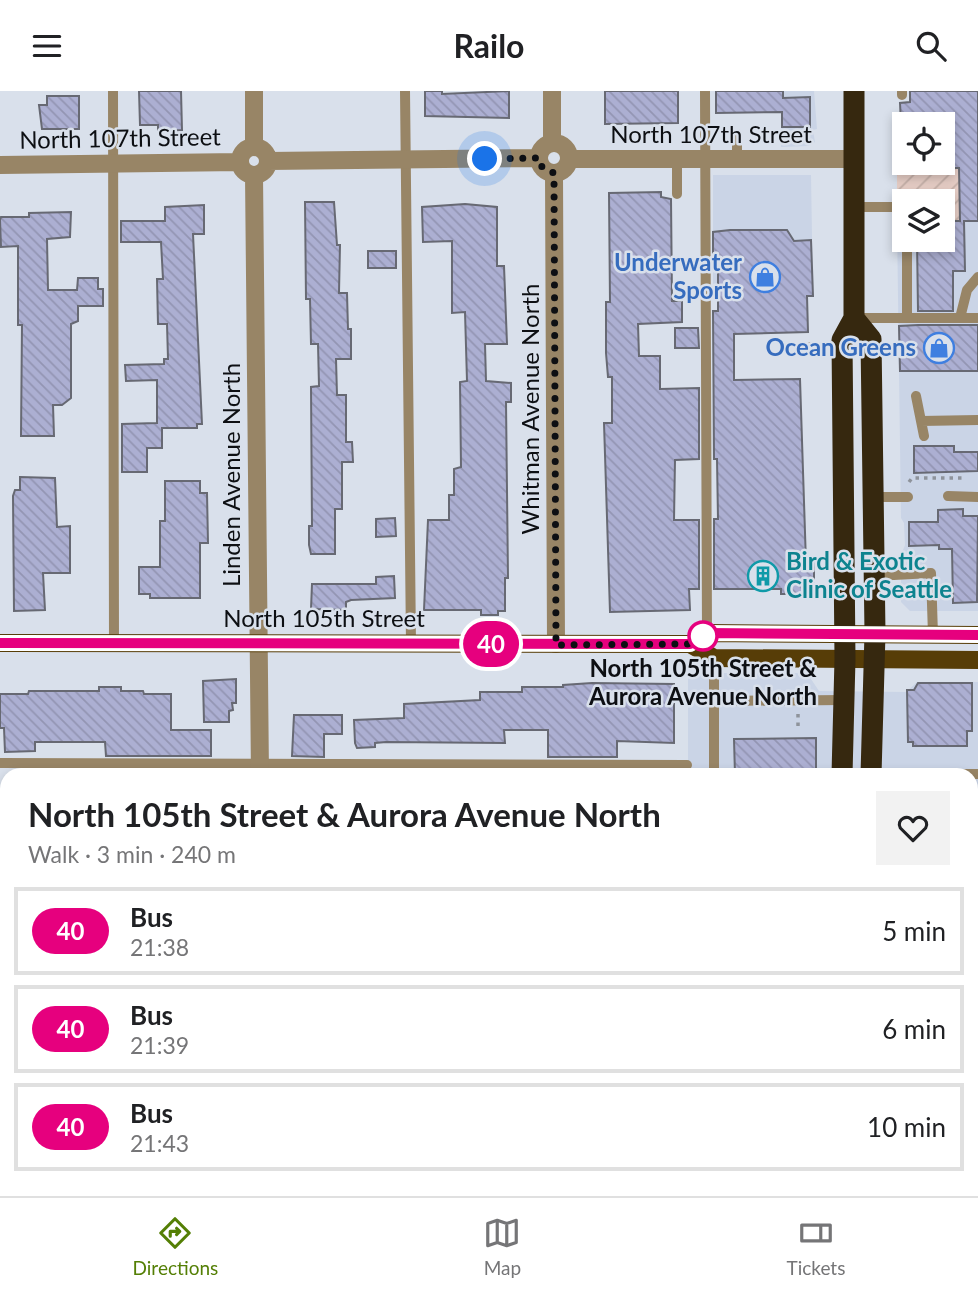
<!DOCTYPE html>
<html lang="en">
<head>
<meta charset="utf-8">
<style>
  body { margin:0; font-family:Lato,sans-serif; background:#f2f2f2; color:#202124; height:100vh; display:flex; flex-direction:column; font-size:26px; white-space:nowrap }
  * { box-sizing:border-box; margin:0 }
  p { font-size:23px; color:#757577 }
  .icon { flex:none; width:38px; height:38px; fill:none; stroke:currentColor; stroke-width:2; stroke-linecap:round; stroke-linejoin:round }
  .map { position:relative; flex:1; overflow:hidden }
  .side { position:absolute; left:0px; top:677px; width:978px; height:429px; display:flex; flex-direction:column; background:#fff; border-radius:21px 21px 0 0; box-shadow:0 4px 10px #0003 }
  .side>* { flex:none }
  .badge { padding:0 14px; border-radius:23px; font-size:24px; line-height:46px }
  .tools { position:absolute; left:892px; top:21px; display:grid; gap:14px }
  .tools a { display:grid; place-items:center; width:63px; height:63px; border-radius:0px; background:#fff; box-shadow:0 4px 10px #0003; font-size:35px }
  .you { position:absolute; width:35px; height:35px; margin:-18px; border:5px solid #fff; border-radius:50%; background:#1a73e8; box-shadow:0 0 0 10px #1a73e833 }
  .map>.badge { position:absolute; translate:-50% -50%; box-shadow:0 0 0 4px #fff }
  .round { display:grid; place-items:center; flex:none; width:74px; height:74px; border-radius:0px; background:#f2f2f2 }
  .head { display:flex; align-items:center; justify-content:space-between; height:119px; padding:0 28px }
  h1 { font-size:33px; font-weight:700; line-height:52px }
  ul { padding:0; list-style:none }
  li { display:flex; align-items:center; gap:21px; height:88px; margin:0 14px 10px; padding:0 14px; border:4px solid #e0e0e0; border-radius:0px }
  li div { flex:1 }
  li b { display:block; font-size:26px }
  li em { font-style:normal }
  li .badge { min-width:77px; font-weight:700; text-align:center }
  header { display:flex; justify-content:space-between; align-items:center; height:91px; padding:0 28px; background:#fff; font-size:32px; font-weight:700 }
  .tabs { display:flex; justify-content:space-around; align-items:center; height:98px; border-top:2px solid #e0e0e0; background:#fff; font-size:19px; color:#757577 }
  .tabs a { display:grid; justify-items:center; gap:4px }
  .tabs .active { color:#547f05 }
  .map>svg:first-child { display:block }
</style>
</head>
<body>
<header><svg class="icon" aria-label="menu" viewBox="0 0 24 24"><path d="M4 6h16M4 12h16M4 18h16"/></svg>Railo<svg class="icon" aria-label="search" viewBox="0 0 24 24"><circle cx="10" cy="10" r="6"/><path d="M15 15l6 6"/></svg></header>
<div class="map">
<svg width="978" height="1105" viewBox="0 0 978 1105">
  <defs>
    <pattern id="industrial-furrows" width="10" height="10" patternUnits="userSpaceOnUse" patternTransform="scale(1.75)"><rect width="10" height="10" fill="#e8cfc7"/><path d="M-1 1l2-2M0 10L10 0M9 11l2-2" fill="none" stroke="#c6b1aa"/></pattern>
    <pattern id="building-back-hatch" width="6" height="6" patternUnits="userSpaceOnUse" patternTransform="scale(1.75)"><rect width="6" height="6" fill="#acafd2"/><path d="M-1 5l2 2M0 0l6 6M5-1l2 2" fill="none" stroke="#9395b3"/></pattern>
  </defs>
  <rect width="100%" height="100%" fill="#d9e0eb"/>
  <path fill="#cad4e6" d="M783,0H814L817,38L813,39L815,51L808,55L781,56Z
    M713,84H811L813,205L713,206Z
    M943,130H978V520H910L901,511V464L905,454L904,432L901,427L897,131H905V149H943Z
    M688,582H807L819,600L906,601L917,591H978V1105H728V1099H971V684H688Z"/>
  <path fill="url(#industrial-furrows)" fill-rule="evenodd" d="M978,23V130H943V110H905V131H897V24ZM905,33H943V72H905Z"/>
  <path fill="url(#building-back-hatch)" stroke="#676973" stroke-width="2" d="M139,0H181L182,39L158,40V34H140Z
    M425,0H442V3L509,0V27L425,25Z
    M605,0H678V32L605,33Z
    M716,0H783V7L810,6V36H782V21L716,22Z
    M910,0H978V130H964L965,180H953V220H918L917,149H943V130H960L959,77H943V33H901L900,12L910,11Z
    M47,5H79V38H42L39,14H47Z
    M661,101V106L671,108L672,210H682V231L638,233L639,265H660V298L699,297V368L675,369L674,429H699V498H689L690,519L610,521L604,332H612V286H608L606,262V211H610L609,102Z
    M305,111H334L337,154H340L339,202H347L348,238H351V268H336L337,304H346V351H352L353,371H342V418H335V463H311L309,454V435H312L311,296L319,295L318,253H311L310,208H306Z
    M465,113L497,116V175H504L507,253H485L486,290L511,292V311H506L508,487H505V520H498V524H481V519H424L428,429H449V404H454V378L461,376L460,291L467,290L465,221L452,222V150L423,151L422,116Z
    M204,114V143H193L202,333H197V337H162V357H147V381H122V333L157,332V289L126,290L125,274L164,273V268H168L167,233H158L157,188H163L161,151H121V130H165V116Z
    M71,121L70,146L47,148L48,199H77L78,187H98V198H103V215H78V230L71,233V307L62,314H53L54,345H21L22,234H18V155L1,156L0,129L1,126H29V122Z
    M730,139H787L794,150L811,149L813,205H807L808,241L734,243V289L800,288L806,472H814V503H781V498H714V428H718L717,368H714L713,220H718V167H713V141Z
    M368,160H396V177H368Z
    M918,234H978V280H900L899,235Z
    M675,237H698L699,257H675Z
    M914,355H954V361H978V380L914,382Z
    M20,386L55,387L57,436L70,435V482H43L45,519L14,520L13,405L15,399H20Z
    M165,390H200V402H207L208,452H200V507H150V503H139V476H160V430H165Z
    M963,418V425H978L977,511L953,512L952,458H939V454L909,455V431H938V419Z
    M395,427L396,445L376,446V428Z
    M394,485L395,507L351,509L346,511V519L311,518L312,493H376V486Z
    M236,588V612H232L233,619L229,620V631H204L203,590Z
    M592,592L674,593V652L617,650V666H548V639H504L505,652L386,651L375,652V656L357,657L355,652L354,629L404,627V613L480,609V601H522V596H563V594Z
    M918,592H972V640H967V655H913V651H908L907,599H914Z
    M99,596H121V600H143L144,603H171V639H211V665H106L105,651H35V660L5,661L4,637H0V603H28L29,600H99Z
    M294,624H342V643H324V666L292,665Z
    M816,647V684H735L734,648Z
    M106,680H127V684H106Z
    M548,681H617V684H548Z"/>
  <g fill="none" stroke-linecap="round" stroke-linejoin="round">
    <path stroke="#8e939b" stroke-width="3.5" stroke-dasharray="3.5 5" stroke-linecap="butt" d="M909,391L912,387H963
      M798,623V639"/>
    <path stroke="#988566" stroke-width="10" d="M113,0L114,552
      M405,0L411,553
      M705,0L707,542
      M902,4V0
      M737,43V69
      M677,70V103
      M854,116H904
      M855,227H978
      M907,227V160
      M960,227L967,199L978,186
      M811,256H842
      M916,305L924,345
      M921,330L978,329
      M948,405L978,406
      M874,406H908
      M875,485L931,482L933,544
      M714,567V684
      M714,610L843,609
      M0,672L687,674
      M871,683H978
      M0,909H7
      M728,1099V1105"/>
    <path stroke="#988566" stroke-width="18" d="M254,0V56
      M552,0V52
      M539 67a15 15 0 1 1 30 0a15 15 0 1 1-30 0Z
      M240 70a14 14 0 1 1 28 0a14 14 0 1 1-28 0Z
      M569,68H854
      M268,70L539,67
      M0,74L240,71
      M554,82L556,553
      M254,84L260,684
      M0,792H7
      M0,1030H7
      M267,1105L268,1099"/>
    <path stroke="#573d07" stroke-width="18" d="M0,552L690,553L714,567L978,569
      M690,553L707,542L978,544"/>
    <path stroke="#36280f" stroke-width="21" d="M854,227L871,248L875,542L871,684
      M842,684L845,568L842,249L854,227V0
      M847,1099V1105
      M874,1099V1105"/>
  </g>
  <g fill="none" stroke-linecap="round" stroke-linejoin="round">
    <g stroke="#fff" stroke-width="16">
      <path id="line" d="M0,552L690,553L707,542L978,544"/>
    </g>
    <use href="#line" stroke="#e6007e" stroke-width="10"/>
    <path stroke="#0d0f13" stroke-width="7" stroke-dasharray="0 12.6" d="M485,68L539,67L542,76L554,82L556,554L690,553L707,542L703,545"/>
  </g>
  <defs>
    <g id="shop-ring" transform="scale(1.575)"><circle r="9.5" fill="#d9e0eb" stroke="#3f7fe0" stroke-width="1.5"/><path d="M-5-2.5h2.3a2.7 3.5 0 0 1 5.4 0H5L5.5 6h-11ZM-1.5-2.5h3a1.5 2.3 0 0 0-3 0Z" fill="#3f7fe0"/></g>
    <g id="building-ring" transform="scale(1.575)"><circle r="9.5" fill="#d9e0eb" stroke="#0f9aa8" stroke-width="1.5"/><path d="M-4-6H4V6H1V3H-1V6H-4ZM-2.5-4.3h1.7v1.8h-1.7ZM.8-4.3h1.7v1.8H.8ZM-2.5-1h1.7V.8h-1.7ZM.8-1h1.7V.8H.8Z" fill="#0f9aa8"/></g>
  </defs>
  <g fill-rule="evenodd">
    <use href="#shop-ring" x="765" y="186"/>
    <use href="#shop-ring" x="939" y="257"/>
    <use href="#building-ring" x="763" y="485"/>
  </g>
  <circle fill="#fff" stroke="#e6007e" stroke-width="3.5" cx="703" cy="545" r="14"/>
  <g text-anchor="middle" stroke-width="5" stroke-linejoin="round" paint-order="stroke">
    <g font-size="24" fill="#0d0f13" stroke="#d9e0eb">
      <text x="711" y="52">North 107th Street</text>
      <text transform="translate(120 48) rotate(-1)" y="8">North 107th Street</text>
      <text transform="translate(531 318) rotate(-90)" y="8">Whitman Avenue North</text>
      <text transform="translate(232 384) rotate(-90)" y="8">Linden Avenue North</text>
      <text x="324" y="536">North 105th Street</text>
    </g>
    <g font-size="24" font-weight="bold" fill="#366cbe" stroke="#d9e0eb" text-anchor="end">
      <text x="742" y="180">Underwater<tspan x="742" dy="28">Sports</tspan></text>
      <text x="916" y="265">Ocean Greens</text>
    </g>
    <g font-size="24" font-weight="bold" fill="#0d838f" stroke="#d9e0eb" text-anchor="start">
      <text x="786" y="479">Bird &amp; Exotic<tspan x="786" dy="28">Clinic of Seattle</tspan></text>
    </g>
    <g font-size="24" font-weight="bold" fill="#0d0f13" stroke="#d9e0eb">
      <text x="703" y="586">North 105th Street &amp;<tspan x="703" dy="28">Aurora Avenue North</tspan></text>
    </g>
  </g>
</svg>
<div class="tools">
<a><svg class="icon" aria-label="locate" viewBox="0 0 24 24"><circle cx="12" cy="12" r="6"/><path d="M12 2v4M12 18v4M2 12h4M18 12h4"/></svg></a>
<a><svg class="icon" aria-label="layers" viewBox="0 0 24 24"><path d="M12 4l9 5-9 5-9-5zM3 14l9 5 9-5"/></svg></a>
</div>
<div class="you" style="left:485px;top:68px"></div>
<b class="badge" style="left:491px;top:553px;background:#e6007e;color:#fff">40</b>
<section class="side">
<div class="head"><div><h1>North 105th Street &amp; Aurora Avenue North</h1><p>Walk · 3 min · 240 m</p></div><a class="round"><svg class="icon" aria-label="heart" viewBox="0 0 24 24"><path d="M12 20l-8-8c-3-5 5-10 8-4 3-6 11-1 8 4z"/></svg></a></div>
<ul>
<li><span class="badge" style="background:#e6007e;color:#fff">40</span><div><b>Bus</b><p>21:38</p></div><em>5 min</em></li>
<li><span class="badge" style="background:#e6007e;color:#fff">40</span><div><b>Bus</b><p>21:39</p></div><em>6 min</em></li>
<li><span class="badge" style="background:#e6007e;color:#fff">40</span><div><b>Bus</b><p>21:43</p></div><em>10 min</em></li>
</ul>
</section>
</div>
<nav class="tabs">
<a class="active"><svg class="icon" aria-label="directions" viewBox="0 0 24 24"><path d="M12 3l9 9-9 9-9-9zM9 14v-3h6M13 9l2 2-2 2"/></svg>Directions</a>
<a><svg class="icon" aria-label="map" viewBox="0 0 24 24"><path d="M3 6l6-2 6 2 6-2v14l-6 2-6-2-6 2zM9 4v14M15 6v14"/></svg>Map</a>
<a><svg class="icon" aria-label="tickets" viewBox="0 0 24 24"><path d="M3 7h18v10H3zM15 7v10"/></svg>Tickets</a>
</nav>
</body>
</html>
